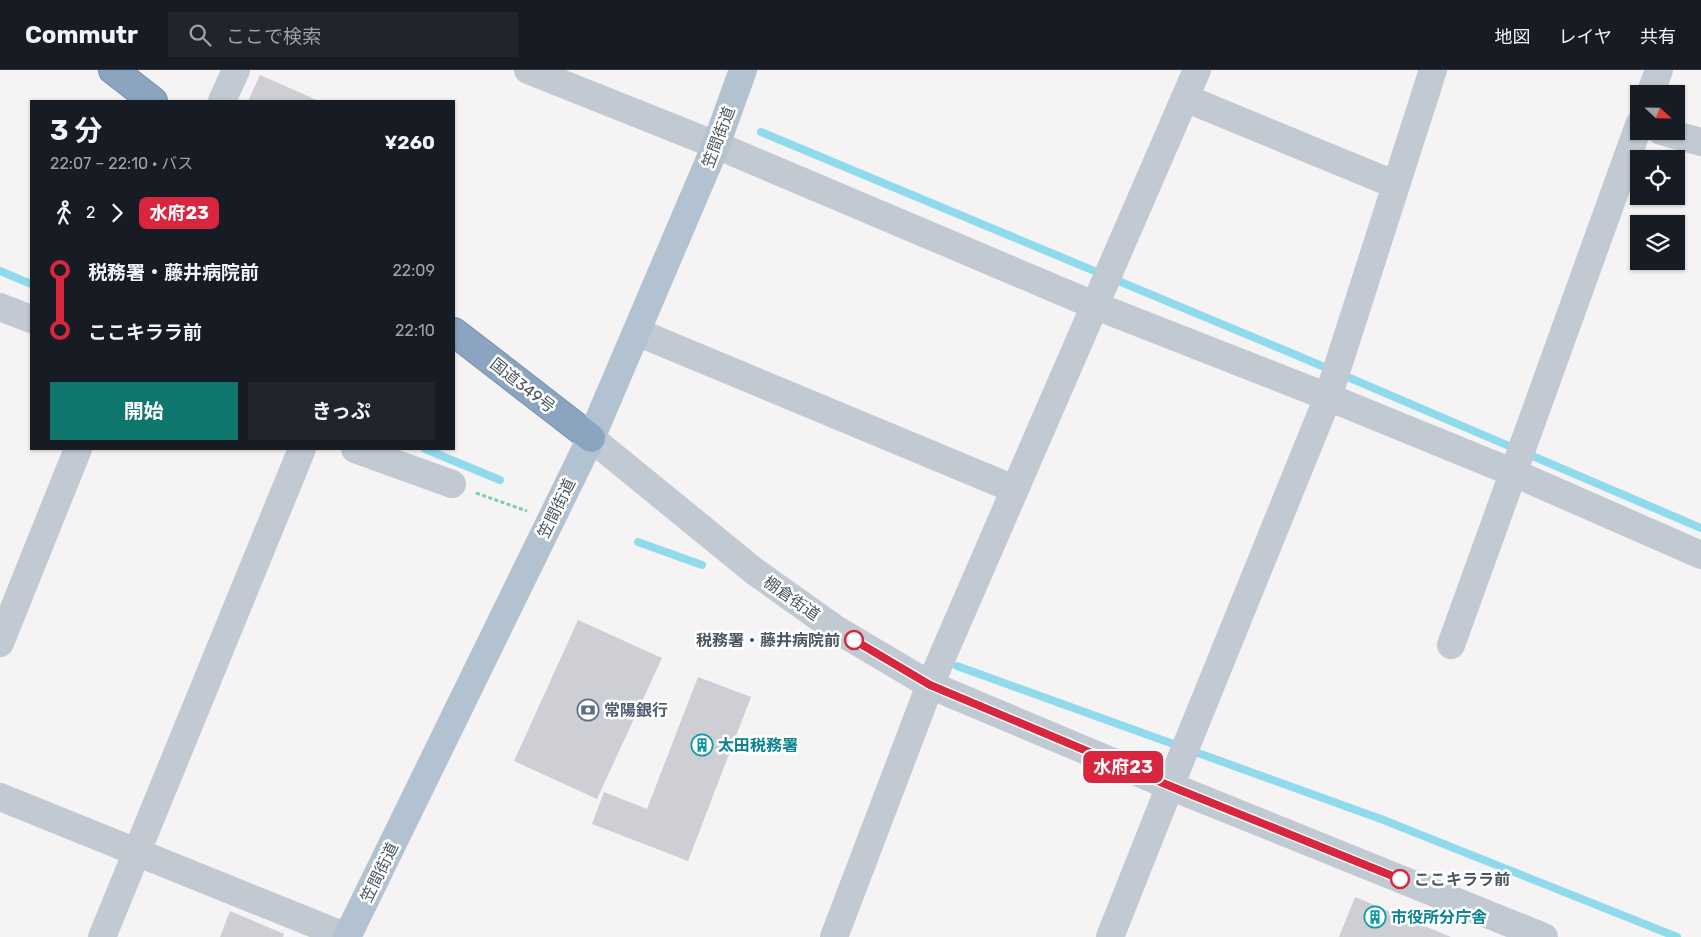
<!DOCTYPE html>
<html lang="ja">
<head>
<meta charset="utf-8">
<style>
  body { margin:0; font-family:Rubik,"Noto Sans JP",sans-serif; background:#20242c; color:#f1f3f6; height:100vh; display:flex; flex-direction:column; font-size:19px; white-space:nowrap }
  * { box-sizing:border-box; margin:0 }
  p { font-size:16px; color:#9ea1a6 }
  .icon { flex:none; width:28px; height:28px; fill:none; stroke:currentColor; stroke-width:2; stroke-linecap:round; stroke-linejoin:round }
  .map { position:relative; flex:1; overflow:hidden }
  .panel { position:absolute; left:30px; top:30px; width:425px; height:350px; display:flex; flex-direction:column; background:#171b24; border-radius:0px; box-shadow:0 1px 4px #0004 }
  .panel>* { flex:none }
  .badge { padding:0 10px; border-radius:8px; font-size:18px; line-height:32px }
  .needle { width:32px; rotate:112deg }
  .tools { position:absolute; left:1630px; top:15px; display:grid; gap:10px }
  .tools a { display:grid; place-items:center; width:55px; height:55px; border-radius:0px; background:#171b24; box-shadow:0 1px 4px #0004; font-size:25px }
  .map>.badge { position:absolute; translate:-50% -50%; box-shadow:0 0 0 2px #fff }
  .legs { display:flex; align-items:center; gap:8px; height:55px; padding:0 20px; font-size:16px }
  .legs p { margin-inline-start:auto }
  .head { display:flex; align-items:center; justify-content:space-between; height:85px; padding:0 20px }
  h1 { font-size:28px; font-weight:700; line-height:38px }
  .action { display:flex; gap:10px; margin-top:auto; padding:10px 20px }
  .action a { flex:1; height:58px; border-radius:0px; background:#0f766e; color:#fff; font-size:20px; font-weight:700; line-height:58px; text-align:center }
  .action a+a { background:#20242c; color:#f1f3f6 }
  ul { padding:0 20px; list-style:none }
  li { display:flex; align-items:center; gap:18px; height:60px; font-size:19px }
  li i { display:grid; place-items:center; width:8px; height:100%; margin:0 6px; background:currentColor }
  li i::after { content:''; width:12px; height:12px; margin:-6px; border:4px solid; border-radius:50%; background:#171b24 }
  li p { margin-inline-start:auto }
  li:first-child i { background:linear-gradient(#0000 50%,currentColor 0) }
  li:last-child i { background:linear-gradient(currentColor 50%,#0000 0) }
  header { display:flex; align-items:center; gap:30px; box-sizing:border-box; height:70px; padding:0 25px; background:#171b24; border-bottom:1px solid #363941 }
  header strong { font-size:24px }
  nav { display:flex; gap:28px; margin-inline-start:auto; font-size:18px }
  .search { width:350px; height:45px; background:#20242c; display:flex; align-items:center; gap:12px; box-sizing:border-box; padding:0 18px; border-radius:0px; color:#9ea1a6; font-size:19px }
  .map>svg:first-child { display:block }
</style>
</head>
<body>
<header>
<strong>Commutr</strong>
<div class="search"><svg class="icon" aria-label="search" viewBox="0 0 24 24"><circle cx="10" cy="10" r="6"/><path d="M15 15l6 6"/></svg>ここで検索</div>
<nav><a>地図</a><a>レイヤ</a><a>共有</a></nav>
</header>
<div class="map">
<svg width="1701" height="867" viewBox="0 0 1701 867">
  <rect width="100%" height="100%" fill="#f5f3f3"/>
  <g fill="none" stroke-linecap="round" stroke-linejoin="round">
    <path stroke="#90daee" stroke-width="8" d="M761,62L1296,285L1701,458
      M0,201L31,214
      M425,379L500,410
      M638,472L702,495
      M957,596L1381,749L1677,867"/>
  </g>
  <path fill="#cdcfd5" d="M260,5L319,31H248Z
    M578,550L662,588L597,729L514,691Z
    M698,607L751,627L688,791L592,754L604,722L647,739Z
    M1355,827L1451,867H1339Z
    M230,841L284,864L283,867H220Z"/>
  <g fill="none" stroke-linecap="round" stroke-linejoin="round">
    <g stroke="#7690ad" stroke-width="30">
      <path id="highway" d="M113,0L153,31
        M454,262L591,368"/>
    </g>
    <path stroke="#7ad0a6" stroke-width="3" stroke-dasharray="4 2.5" stroke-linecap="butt" d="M476,423L527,441"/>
    <path stroke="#c1cad2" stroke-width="28" d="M528,0L716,75L1096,236L1328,327L1514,403L1701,485
      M1650,24L1659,0
      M1185,28L1396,115
      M222,31L236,0
      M1661,61L1701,72
      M0,237L31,249
      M637,262L1014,419
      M591,368L754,501L834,558L930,615L1170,716L1544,867
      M355,379L452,414
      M0,573L78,379
      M1451,575L1639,55
      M0,727L347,867
      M102,867L302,379
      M834,867L930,615L1197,0
      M1110,867L1170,716L1328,327L1433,0"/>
    <path stroke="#b3c2d1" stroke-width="28" d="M347,867L591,368L716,75L743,0"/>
    <use href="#highway" stroke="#8ba5c1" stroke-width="28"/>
  </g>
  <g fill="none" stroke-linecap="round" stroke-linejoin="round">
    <g stroke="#fff" stroke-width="11">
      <path id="line-1" d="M854,570L930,615L1170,716L1400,809"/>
    </g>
    <use href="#line-1" stroke="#d7263d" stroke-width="8"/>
  </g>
  <defs>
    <g id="bank-ring" transform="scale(1.125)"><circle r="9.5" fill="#fff" stroke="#5c6f8a" stroke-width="1.5"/><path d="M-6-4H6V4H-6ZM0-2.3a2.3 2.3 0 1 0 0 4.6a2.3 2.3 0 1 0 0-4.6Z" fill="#5c6f8a"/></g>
    <g id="building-ring" transform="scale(1.125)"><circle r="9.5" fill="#fff" stroke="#0f9aa8" stroke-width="1.5"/><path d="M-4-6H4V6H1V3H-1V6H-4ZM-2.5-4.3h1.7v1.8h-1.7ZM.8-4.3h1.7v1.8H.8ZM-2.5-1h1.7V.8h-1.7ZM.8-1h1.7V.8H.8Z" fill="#0f9aa8"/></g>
  </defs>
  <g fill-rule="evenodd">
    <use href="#bank-ring" x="588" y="640"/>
    <use href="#building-ring" x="702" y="675"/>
    <use href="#building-ring" x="1375" y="847"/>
  </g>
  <g fill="#fff" stroke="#d7263d" stroke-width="2.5">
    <circle cx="854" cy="570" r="9"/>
    <circle cx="1400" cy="809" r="9"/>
  </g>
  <g text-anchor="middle" stroke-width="5" stroke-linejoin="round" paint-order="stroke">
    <g font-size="16" fill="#4a5661" stroke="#fff">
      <text transform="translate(718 67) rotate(-69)" y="6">笠間街道</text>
      <text transform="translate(523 315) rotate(38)" y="6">国道349号</text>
      <text transform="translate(556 438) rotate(-64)" y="6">笠間街道</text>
      <text transform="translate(792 528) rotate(35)" y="6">棚倉街道</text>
      <text transform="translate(379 802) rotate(-64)" y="6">笠間街道</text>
    </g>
    <g font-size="16" font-weight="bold" fill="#4a5661" stroke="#fff" text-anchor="end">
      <text x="840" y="576">税務署・藤井病院前</text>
      <text x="1414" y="815" text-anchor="start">ここキララ前</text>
    </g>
    <g font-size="16" font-weight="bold" fill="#4e5e75" stroke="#fff" text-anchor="start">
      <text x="604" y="646">常陽銀行</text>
    </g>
    <g font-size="16" font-weight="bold" fill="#0d838f" stroke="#fff" text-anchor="start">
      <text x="718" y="681">太田税務署</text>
      <text x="1391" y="853">市役所分庁舎</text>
    </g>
  </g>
</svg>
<div class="tools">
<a><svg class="needle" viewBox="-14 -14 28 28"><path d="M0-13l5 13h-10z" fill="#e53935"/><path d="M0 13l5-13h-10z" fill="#9ea1a6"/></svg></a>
<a><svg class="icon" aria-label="locate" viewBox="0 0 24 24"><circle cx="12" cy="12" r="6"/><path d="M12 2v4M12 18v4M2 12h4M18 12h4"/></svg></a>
<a><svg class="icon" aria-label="layers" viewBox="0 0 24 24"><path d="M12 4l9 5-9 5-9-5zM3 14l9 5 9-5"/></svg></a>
</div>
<b class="badge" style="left:1123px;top:697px;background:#d7263d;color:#fff">水府23</b>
<section class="panel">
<div class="head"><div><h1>3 分</h1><p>22:07 – 22:10 · バス</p></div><b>¥260</b></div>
<div class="legs"><svg class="icon" aria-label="walk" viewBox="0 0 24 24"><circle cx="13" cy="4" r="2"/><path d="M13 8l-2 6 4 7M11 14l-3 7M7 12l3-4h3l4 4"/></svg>2<svg class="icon" aria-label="forward" viewBox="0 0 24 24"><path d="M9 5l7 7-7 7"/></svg><b class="badge" style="background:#d7263d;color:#fff">水府23</b></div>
<ul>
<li><i style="color:#d7263d"></i><b>税務署・藤井病院前</b><p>22:09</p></li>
<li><i style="color:#d7263d"></i><b>ここキララ前</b><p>22:10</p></li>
</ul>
<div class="action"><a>開始</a><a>きっぷ</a></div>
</section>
</div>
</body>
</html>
